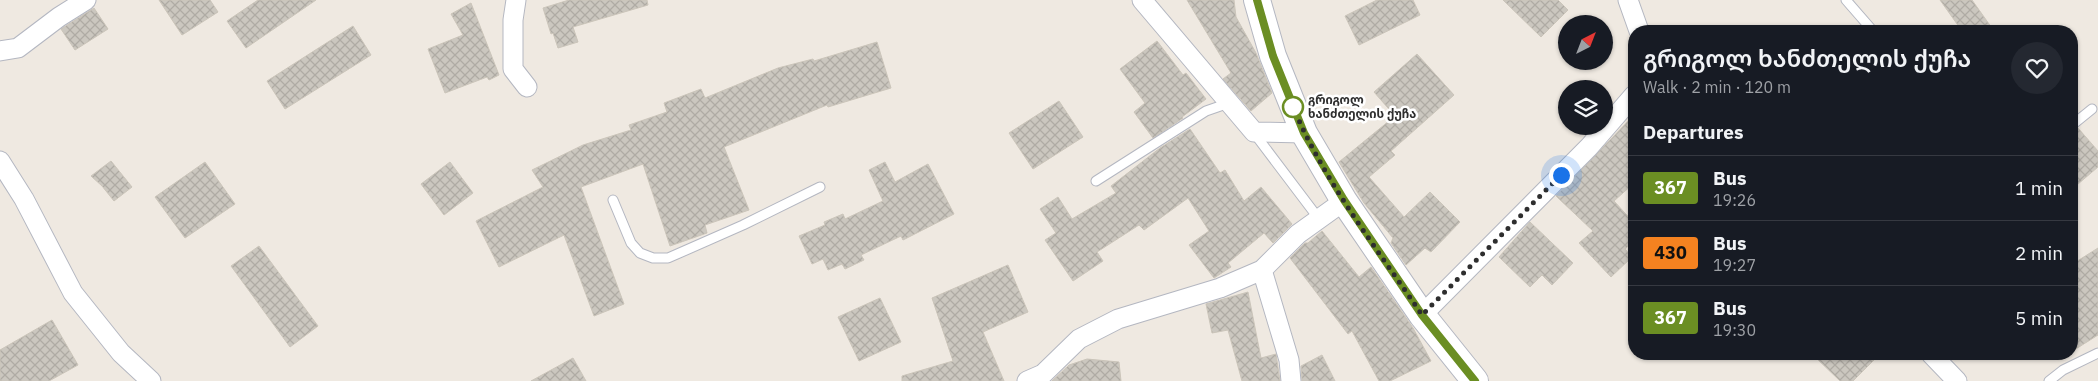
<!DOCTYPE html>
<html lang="en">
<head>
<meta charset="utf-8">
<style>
  body { margin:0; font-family:"IBM Plex Sans","Noto Sans Georgian",sans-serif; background:#242831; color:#f1f3f6; height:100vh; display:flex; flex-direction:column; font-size:19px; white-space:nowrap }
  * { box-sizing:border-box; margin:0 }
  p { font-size:16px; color:#9ea1a6 }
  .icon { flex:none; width:28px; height:28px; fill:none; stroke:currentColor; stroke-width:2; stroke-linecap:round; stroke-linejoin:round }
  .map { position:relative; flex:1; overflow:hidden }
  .details { position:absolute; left:1628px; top:25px; width:450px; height:335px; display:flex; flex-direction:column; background:#171b24; border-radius:20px; box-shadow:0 1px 4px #0004 }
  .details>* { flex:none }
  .badge { padding:0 10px; border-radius:4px; font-size:18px; line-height:32px }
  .needle { width:32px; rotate:42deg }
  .controls { position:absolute; left:1558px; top:15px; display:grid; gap:10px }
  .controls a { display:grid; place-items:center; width:55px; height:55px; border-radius:50%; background:#171b24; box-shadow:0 1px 4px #0004; font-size:25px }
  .you { position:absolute; width:25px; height:25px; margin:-12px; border:4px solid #fff; border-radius:50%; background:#1a73e8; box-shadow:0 0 0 8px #1a73e833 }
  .map>.badge { position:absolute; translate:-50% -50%; box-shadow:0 0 0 2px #fff }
  h2 { padding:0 15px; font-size:19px; line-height:45px }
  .round { display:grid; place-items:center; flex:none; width:52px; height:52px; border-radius:26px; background:#242831 }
  .head { display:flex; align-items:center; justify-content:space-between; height:85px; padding:0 15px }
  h1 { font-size:24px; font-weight:600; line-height:38px }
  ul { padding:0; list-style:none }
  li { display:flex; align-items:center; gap:15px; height:65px; padding:0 15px; border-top:1px solid #363941 }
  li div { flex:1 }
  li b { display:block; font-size:19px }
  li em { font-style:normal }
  li .badge { min-width:55px; font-weight:700; text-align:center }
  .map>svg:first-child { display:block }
</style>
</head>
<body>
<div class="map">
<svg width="2098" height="381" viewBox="0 0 2098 381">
  <defs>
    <pattern id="building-cross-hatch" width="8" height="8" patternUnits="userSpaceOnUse" patternTransform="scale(1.25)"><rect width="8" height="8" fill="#cbc7bf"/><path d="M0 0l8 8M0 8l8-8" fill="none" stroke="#afaba4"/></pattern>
  </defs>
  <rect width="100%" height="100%" fill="#efe9e1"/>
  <path fill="url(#building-cross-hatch)" stroke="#cbc5ba" d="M159,0H210L218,12L182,35Z
    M258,0H316L246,48L227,21Z
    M569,0H647L648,5L573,27L578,42L558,48L553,33L551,34L543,8Z
    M1187,0H1234L1236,17L1256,53L1272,93L1251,111L1223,79L1231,73Z
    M1377,0H1413L1420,15L1359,45L1345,16Z
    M1503,0H1558L1568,10L1541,37Z
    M1940,0H1972L1994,31H1962Z
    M471,3L499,75L489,80L487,77L445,93L428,49L463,35L451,14Z
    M94,8L108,29L75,50L61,29Z
    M353,26L371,55L285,109L267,81Z
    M1157,41L1183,75L1186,73L1206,99L1182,117L1183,118L1153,138L1134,112L1145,103L1120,69Z
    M877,42L891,88L828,107L827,105L724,147L749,210L705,225L707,233L670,246L643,164L581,187L624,304L594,316L564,235L499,267L476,221L543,187L532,170L583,145L631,130L629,125L667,112L664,103L701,89L705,98L778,68L813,59L814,61Z
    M1417,54L1454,95L1391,151L1395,155L1369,177L1404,217L1430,192L1460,222L1431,252L1425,248L1406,265L1391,243L1393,238L1364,203L1339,162L1395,116L1374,92Z
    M1059,101L1083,137L1033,169L1009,133Z
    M1634,115V183L1614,201L1634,223V241L1625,249L1632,257L1611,277L1579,243L1593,231L1556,196Z
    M2078,128L2098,151V167L2071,190V132Z
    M1190,129L1220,173L1225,170L1244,201L1261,187L1292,224L1273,243L1264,233L1228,263L1231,267L1214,278L1189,245L1209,231L1188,198L1144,230L1139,225L1097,252L1103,261L1073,281L1045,240L1056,233L1040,209L1058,197L1072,219L1116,193L1111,186L1160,148Z
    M111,161L132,187L114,201L102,186L91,176Z
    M205,162L235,204L185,238L155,197Z
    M450,162L473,193L444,215L421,184Z
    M885,162L895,182L928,164L954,214L903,240L901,236L861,255L864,260L845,269L842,264L828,270L823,259L812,264L799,236L825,225L824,222L843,214L845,219L883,201L869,170Z
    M1530,222L1573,263L1552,285L1542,275L1530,287L1499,257Z
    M1322,231L1359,277L1371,267L1413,328L1431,361L1390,381H1379L1352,331L1348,334L1290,258L1305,243H1308Z
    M259,246L318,326L290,347L231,266Z
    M2098,248V335L2071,352V265Z
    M1008,265L1028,312L983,332L1004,381H902V376L953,361L932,298Z
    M1248,292L1261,358L1276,354L1280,381H1242L1228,330L1212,333L1206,304Z
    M880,298L901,342L859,361L838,317Z
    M52,320L78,365L49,381H0V350Z
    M1812,354H1880L1853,381H1840Z
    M1322,355L1335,381H1302L1301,366Z
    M573,358L586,381H531Z
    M1087,359L1119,362L1121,381H1052L1069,365Z"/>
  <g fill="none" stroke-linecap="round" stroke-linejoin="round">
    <g stroke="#b4b7c1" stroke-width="11">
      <path id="lane" d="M1846,0L1873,31
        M2071,126L2092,109
        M1254,133L1319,219
        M1096,181L1206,111L1229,103
        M613,200L631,243L640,253L653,258H668L743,225L820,187
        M2049,381L2063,370L2098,353"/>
    </g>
    <g stroke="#b4b7c1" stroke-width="21">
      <path id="street" d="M516,0L513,20V69L527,87
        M1142,0L1254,132L1304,133
        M1628,0L1639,31
        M0,51L18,48L59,17L86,0
        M0,161L24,199L73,293L121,353L151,381
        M1262,270L1289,360L1291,381
        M1422,315L1589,147L1634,95
        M1931,354L1957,381
        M1027,381L1043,374L1079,339L1118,319L1220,288L1262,270L1298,234L1344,201"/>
    </g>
    <g stroke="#b4b7c1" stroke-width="28">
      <path id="secondary" d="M1257,0L1273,56L1304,133L1344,201L1422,315L1475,381"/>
    </g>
    <use href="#lane" stroke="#fff" stroke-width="9"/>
    <use href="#street" stroke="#fff" stroke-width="19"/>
    <use href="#secondary" stroke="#fff" stroke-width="26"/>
  </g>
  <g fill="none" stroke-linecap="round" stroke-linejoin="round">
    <g stroke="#fff" stroke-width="11">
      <path id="line" d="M1257,0L1273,56L1304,133L1344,200L1422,315L1475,381"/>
    </g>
    <use href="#line" stroke="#6b8e23" stroke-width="8"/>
    <path stroke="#2e2e2e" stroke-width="5" stroke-dasharray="0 9" d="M1293,107L1291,102C1322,179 1376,247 1422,315L1561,175"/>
  </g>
  <circle fill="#fff" stroke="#6b8e23" stroke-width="2.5" cx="1293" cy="107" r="10"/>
  <g text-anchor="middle" stroke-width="5" stroke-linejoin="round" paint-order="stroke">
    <g font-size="12" font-weight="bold" fill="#2e2e2e" stroke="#fff" text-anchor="start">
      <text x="1308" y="104">გრიგოლ<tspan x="1308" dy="14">ხანძთელის ქუჩა</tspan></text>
    </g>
  </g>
</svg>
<div class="controls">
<a><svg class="needle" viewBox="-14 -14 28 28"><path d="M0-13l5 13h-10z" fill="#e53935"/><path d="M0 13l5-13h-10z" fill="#9ea1a6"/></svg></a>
<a><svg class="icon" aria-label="layers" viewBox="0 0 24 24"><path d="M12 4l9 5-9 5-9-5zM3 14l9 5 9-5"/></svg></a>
</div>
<div class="you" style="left:1561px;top:175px"></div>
<section class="details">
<div class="head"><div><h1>გრიგოლ ხანძთელის ქუჩა</h1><p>Walk · 2 min · 120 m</p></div><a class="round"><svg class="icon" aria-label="heart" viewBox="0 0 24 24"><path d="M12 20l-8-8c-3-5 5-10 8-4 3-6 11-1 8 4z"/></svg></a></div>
<h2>Departures</h2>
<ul>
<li><span class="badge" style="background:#6b8e23;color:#fff">367</span><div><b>Bus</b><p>19:26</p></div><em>1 min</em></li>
<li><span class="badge" style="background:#f58220;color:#111">430</span><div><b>Bus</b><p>19:27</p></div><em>2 min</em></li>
<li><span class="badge" style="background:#6b8e23;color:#fff">367</span><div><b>Bus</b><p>19:30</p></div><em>5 min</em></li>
</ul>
</section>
</div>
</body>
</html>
